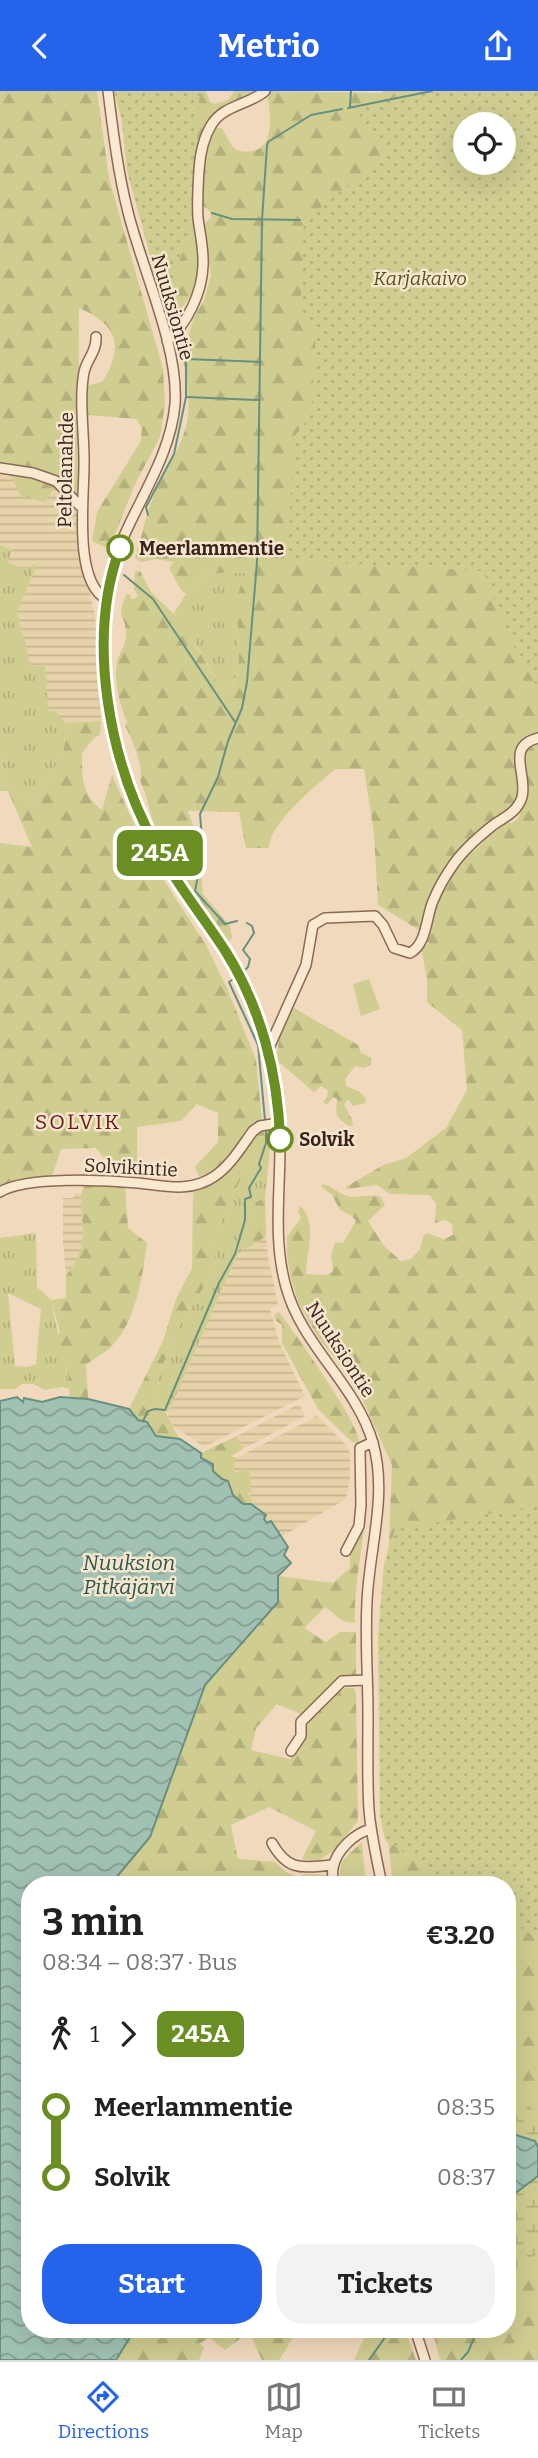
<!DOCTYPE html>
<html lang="en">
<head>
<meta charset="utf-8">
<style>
  body { margin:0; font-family:Bitter,serif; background:#f2f2f2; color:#222; height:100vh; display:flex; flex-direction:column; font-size:26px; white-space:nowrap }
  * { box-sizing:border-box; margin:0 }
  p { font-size:23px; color:#767676 }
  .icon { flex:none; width:38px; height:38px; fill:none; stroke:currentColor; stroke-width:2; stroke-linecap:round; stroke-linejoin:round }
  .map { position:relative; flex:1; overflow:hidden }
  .side { position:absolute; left:21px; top:1785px; width:495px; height:462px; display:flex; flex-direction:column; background:#fff; border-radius:28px; box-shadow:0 7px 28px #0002 }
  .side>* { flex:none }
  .badge { padding:0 14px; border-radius:10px; font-size:24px; line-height:46px }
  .fabs { position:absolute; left:453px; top:21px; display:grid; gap:14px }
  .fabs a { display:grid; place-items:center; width:63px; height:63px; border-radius:50%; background:#fff; box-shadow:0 7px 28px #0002; font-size:35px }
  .map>.badge { position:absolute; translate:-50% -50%; box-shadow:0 0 0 4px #fff }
  .legs { display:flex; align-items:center; gap:10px; height:77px; padding:0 21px; font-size:23px }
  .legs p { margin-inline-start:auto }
  .headline { display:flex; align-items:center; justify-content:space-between; height:119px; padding:0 21px }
  h1 { font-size:38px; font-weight:700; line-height:52px }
  .action { display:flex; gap:14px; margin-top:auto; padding:14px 21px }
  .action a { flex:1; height:80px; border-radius:28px; background:#2563eb; color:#fff; font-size:28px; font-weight:700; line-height:80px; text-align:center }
  .action a+a { background:#f2f2f2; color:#222 }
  ul { padding:0 21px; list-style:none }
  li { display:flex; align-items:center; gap:24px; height:70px; font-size:26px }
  li i { display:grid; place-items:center; width:10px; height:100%; margin:0 9px; background:currentColor }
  li i::after { content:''; width:18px; height:18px; margin:-9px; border:5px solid; border-radius:50%; background:#fff }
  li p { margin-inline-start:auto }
  li:first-child i { background:linear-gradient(#0000 50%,currentColor 0) }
  li:last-child i { background:linear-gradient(currentColor 50%,#0000 0) }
  header { display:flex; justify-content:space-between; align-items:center; height:91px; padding:0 21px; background:#2563eb; color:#fff; font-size:32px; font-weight:700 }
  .dock { display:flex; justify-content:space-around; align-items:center; height:98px; border-top:2px solid #e0e0e0; background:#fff; font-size:19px; color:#767676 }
  .dock a { display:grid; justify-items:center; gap:4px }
  .dock .on { color:#2563eb }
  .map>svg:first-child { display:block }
</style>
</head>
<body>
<header><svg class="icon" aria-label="back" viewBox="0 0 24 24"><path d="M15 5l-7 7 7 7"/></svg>Metrio<svg class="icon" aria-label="share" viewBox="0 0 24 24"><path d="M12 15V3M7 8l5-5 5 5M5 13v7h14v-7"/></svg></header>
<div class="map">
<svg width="538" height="2269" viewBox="0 0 538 2269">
  <defs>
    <pattern id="farmland-rules" width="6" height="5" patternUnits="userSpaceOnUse" patternTransform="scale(1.75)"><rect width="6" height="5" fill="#e7d3aa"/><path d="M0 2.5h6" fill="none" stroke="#c7b592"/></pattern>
    <pattern id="grass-tufts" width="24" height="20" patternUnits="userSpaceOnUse" patternTransform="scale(1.75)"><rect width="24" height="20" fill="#d0cd91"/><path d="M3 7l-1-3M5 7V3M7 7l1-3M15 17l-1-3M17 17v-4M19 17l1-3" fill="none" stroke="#b3b07c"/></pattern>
    <pattern id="forest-firs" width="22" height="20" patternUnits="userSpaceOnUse" patternTransform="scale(1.75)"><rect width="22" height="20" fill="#d0cd91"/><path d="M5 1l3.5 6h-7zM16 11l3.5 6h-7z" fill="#b3b07c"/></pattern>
    <pattern id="wetland-marsh" width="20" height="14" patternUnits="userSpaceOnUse" patternTransform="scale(1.75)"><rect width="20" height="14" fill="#d0cd91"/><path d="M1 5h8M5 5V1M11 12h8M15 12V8" fill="none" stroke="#b3b07c"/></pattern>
    <pattern id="park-dots" width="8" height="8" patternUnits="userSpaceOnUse" patternTransform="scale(1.75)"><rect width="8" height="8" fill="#d0cd91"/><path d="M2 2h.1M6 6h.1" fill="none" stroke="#b3b07c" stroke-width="1.8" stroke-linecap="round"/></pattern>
    <pattern id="water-waves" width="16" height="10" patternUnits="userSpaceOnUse" patternTransform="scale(1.75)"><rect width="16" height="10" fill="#a1c2b3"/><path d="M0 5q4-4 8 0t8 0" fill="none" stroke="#849d91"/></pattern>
  </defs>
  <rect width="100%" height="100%" fill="#f1d9bd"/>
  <path fill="url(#farmland-rules)" d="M0,372L4,373L21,405L56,394L78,417L79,453L95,525L101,630L66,632L55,620H47L45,574L31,577L17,522L37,473L24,478L8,471L11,459L0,454Z
    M75,1102L81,1103L83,1147L78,1167L66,1185L63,1150V1107H73Z
    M266,1146L268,1165L278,1214L270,1218L279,1251L305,1305L204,1356L169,1332L168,1322L238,1162Z
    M299,1313L305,1325L243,1358L237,1345Z
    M317,1325L347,1355L350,1363V1388L346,1408L281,1446L271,1430L267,1432L264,1428L266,1424L251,1413V1406L233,1377L236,1367Z"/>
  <path fill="url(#grass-tufts)" fill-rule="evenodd" d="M0,454L12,459L8,471L24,478L37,473L17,522L31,576L45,573L48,620H55L66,632L64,658L36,713L8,700L0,663Z
    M211,480L215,483L228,481L249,482C239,494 240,503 234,517L237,522C238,546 244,583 228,601L222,598L199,559L174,522L186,503Z
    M254,1059L268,1079L265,1107L256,1111L238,1162L168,1322L157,1307L159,1284L178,1237L214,1180L216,1141Z
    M36,1142L37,1196L51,1209L70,1298L63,1296L45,1299L33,1293H22L15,1298H0V1147ZM8,1202L41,1218L36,1273L27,1276L15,1275Z"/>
  <path fill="url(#forest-firs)" fill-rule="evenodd" d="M0,0H97L109,87L163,278L165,313L160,346L136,391L109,458L92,450L97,421L141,350L142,337L136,328L87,324L86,295L102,291C125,255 117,233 79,217L78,417L56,395L45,411L21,405L4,373L0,372Z
    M118,0H206L210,11L215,13L228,9L234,0H260C242,7 215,17 206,35C202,41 202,49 199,56C197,60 192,64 190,69C188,75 191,85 191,91C193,133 214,193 174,224L165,221L136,109L127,39Z
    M269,0L381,2L384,0H538V641C504,647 518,673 518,695C518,701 517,707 516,712L461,755L442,779L419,839L378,814L374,742L364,678H335C316,695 270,731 269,757H246L239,721L188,720L204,765L201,783L203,803L230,835L232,847L229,851L221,844C200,810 170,773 155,737C149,721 148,705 140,690C144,675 132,648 125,635L127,631C120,614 113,590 117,571C119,562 126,554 126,545C127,524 114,528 127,503L130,504L131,508H134L138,505L134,498L135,480H140L151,501L180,529L222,598L228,601C244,585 238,545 237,523L234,517C239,504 239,492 248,482L228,481L215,483L211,480L186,503L181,499L169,477L174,471L156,468L141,471L135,467C142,446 145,425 154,404C165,378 185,354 188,324C190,300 184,278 181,254L188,246L194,226L204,210L211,184L203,135L211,126L210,120L203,115L201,111L206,55L214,37H221C228,44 228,54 237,59C242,61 247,61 253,60C276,55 270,20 267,2ZM466,33H504V72H466Z
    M101,630L100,644L94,647L82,662C82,684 81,704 102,719L112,684L150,768L206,854L227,897L256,969L262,1030L249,1040L213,1083L199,1085L195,1076L218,1051V1022L197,1013L181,1030L137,1036V1086L107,1087V1071L96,1057L61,1058L52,1086L7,1093L0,1097V752L32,756L8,700H0V663L8,700L36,713L64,658L66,632Z
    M538,652V2056L513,2043L508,2050V1794H393L380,1674L392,1374L356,1294L317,1245L298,1210L291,1188L287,1164V1146L301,1127L298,1120L300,1115C318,1130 306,1162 306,1183L326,1184L333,1180L331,1165L335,1151L343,1152L356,1130L352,1125L340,1119L332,1104L322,1096V1093C334,1095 337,1102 347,1105C359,1108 369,1102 381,1106L385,1114L368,1130L384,1155L401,1170L411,1168L420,1158L423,1146L426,1142L444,1148L453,1144L452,1133L445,1129L435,1132L436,1112L429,1104L390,1103L377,1094L346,1098V1096L383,1074L406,1067L446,1037L467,999L462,939L427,911V888L421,857L429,852L425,849L443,797L462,769L480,755L486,747L506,732H512L518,727L526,709L528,698L524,675L527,658Z
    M294,917L358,954L361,962L372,967L370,974L364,977L355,975L345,988L346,995L360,1001L366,1008L365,1012L353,1015L348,1008L344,1014L352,1028L353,1035H349C334,1024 336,1025 337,1008L333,1006L327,1014L323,1011L327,1006L328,999L321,995L314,1001L281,973H277C277,956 280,928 294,917Z
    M260,1039L270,1040L271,1044L268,1079L254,1059L216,1141L214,1180L178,1237L159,1284L157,1307C168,1322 170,1333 180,1348L156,1345L147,1331L138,1329L129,1318L163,1250L176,1208L192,1177L193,1101L218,1087Z
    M84,1095L125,1096L128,1137L147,1152C142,1186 137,1228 112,1255C105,1262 94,1267 86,1274L88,1308L70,1307L68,1285L57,1245L60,1241L51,1209L66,1207V1185L78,1167L83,1146L81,1103Z
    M265,1107L266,1146L238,1162L256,1111Z
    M279,1221C293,1239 362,1336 359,1352L352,1351L318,1318L282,1252V1234L275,1229L274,1224Z
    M237,1345L243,1358L231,1365L236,1367L233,1377L235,1382L245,1378L249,1381L252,1400L247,1402L251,1406V1413H243L232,1404L231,1396L201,1367V1362Z
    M364,1385H366C370,1435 353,1482 355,1532L343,1530L325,1516L304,1537L326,1551L340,1541H356V1585L341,1584L303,1624L277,1613L256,1637L251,1659L290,1668L304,1645L306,1633L344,1597H354L356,1602L358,1730L334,1759L318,1770L302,1768L316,1740L269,1716L231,1734L238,1768L275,1771L286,1781L297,1786L306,1783L325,1784L329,1794H110L150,1746L205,1594L278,1511V1485L333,1492L350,1477V1461Z
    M362,1751L366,1794H338L342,1770Z
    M538,2085V2269H440L432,2238H508V2100L517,2101Z
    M140,2238H182L194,2246L205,2238H291L295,2244L279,2269H262L249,2241L225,2259L210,2247L200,2252L204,2257L199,2269H116L132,2243Z
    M368,2238H405L416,2269H354Z"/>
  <path fill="url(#wetland-marsh)" d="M525,2015L538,2021V2056L513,2043L514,2029Z
    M538,2085V2162L516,2177L508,2186V2100L517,2101Z"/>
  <path fill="url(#park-dots)" fill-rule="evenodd" d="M114,0H200L191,137L174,185L162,208L127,80L122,31Z
    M434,0H538V598L507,544L484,480L288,469L293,347L311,324L316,243L300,229L304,131L387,61L353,16ZM466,33H504V72H466Z
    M538,1415V1848L508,1829V1794H453L385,1749L380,1724L378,1544L384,1473L395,1438Z"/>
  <path fill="#d0cd91" d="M369,888L380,918L361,925L353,893Z"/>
  <path fill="url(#water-waves)" stroke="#689080" stroke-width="2" d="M17,1306L23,1311L24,1307L42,1311L60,1306L88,1308L129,1318L138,1329L147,1331L156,1345L180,1348L201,1362V1367L213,1373V1380L222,1388L228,1390L233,1404L243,1413H251L266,1424L264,1428L267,1432L271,1430L288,1456L284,1464L291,1472L278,1485V1511L205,1594L150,1746L110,1794H30V2238H140L132,2243L116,2269H0V1310Z
    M513,2043L535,2050L538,2056V2085L517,2101L508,2100V2050Z"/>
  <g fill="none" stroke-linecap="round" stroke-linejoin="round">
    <path stroke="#689080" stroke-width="2" d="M350,16L351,0
      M348,17L432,0
      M212,122L232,128L300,129
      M187,306L258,309
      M148,424L146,416L174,363L186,306V268L261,271
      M124,484L153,508L235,631
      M237,830L225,833L195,800L203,759L200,723L218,686L228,650L242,617L247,591L257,471L262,129L267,55L268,51L311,24L342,18
      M244,880L248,876L250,868L243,859L254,842L252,835L247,832
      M232,889L229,891L258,954L265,1029
      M143,1330L148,1320L155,1318L165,1319L219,1192L235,1163L245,1129V1108L251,1106L249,1097L261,1077L259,1073L266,1052V1040
      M508,2118L515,2136L508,2158
      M369,2269L386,2245L393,2238
      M461,2269L468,2261L478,2238"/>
    <g stroke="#8a6955" stroke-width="12">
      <path id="minor" d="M108,0C113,40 118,82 128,121C142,178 179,256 175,313C171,361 143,402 124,445C100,502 101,561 111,621C120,681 142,737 175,788C201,827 232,864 250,908C269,955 279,1004 280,1055C280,1103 273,1150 286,1196C302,1255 356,1293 373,1352C388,1405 369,1458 367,1511C365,1549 368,1587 368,1625C368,1656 367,1688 369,1719C371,1744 377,1769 382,1794
        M96,246C97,260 87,268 84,281C79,309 84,340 84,368C85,401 72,489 106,508
        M167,250C187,233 202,202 203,175C204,159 200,143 198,127C197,111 198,95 199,79C200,64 203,47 212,33C224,14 249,14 265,0
        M0,377L33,382L56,390L82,417
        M268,959L306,874L313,834L325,827L375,825L383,834L394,857L410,862C427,853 426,826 433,810C438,798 444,787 451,777C461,761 477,747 492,735C504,726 517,722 522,706C528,684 505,655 538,647
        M0,1101C26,1085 106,1089 138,1092C166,1095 190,1102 215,1085C231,1074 242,1055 253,1040L260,1035L279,1032
        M346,1460L359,1435L361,1414L360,1357L373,1351
        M291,1660L301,1645V1631L342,1590L367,1589
        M272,1752C289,1782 303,1776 334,1774
        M334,1794C333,1789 332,1782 333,1777C336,1759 355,1742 371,1738
        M415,2238L425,2269"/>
    </g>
    <use href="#minor" stroke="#fbe8d1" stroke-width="9"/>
  </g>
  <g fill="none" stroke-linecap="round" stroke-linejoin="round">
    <g stroke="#fff" stroke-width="16">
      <path id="line-1" d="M120,457C86,549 109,671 156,755C176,793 203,825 226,861C261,917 278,983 280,1048"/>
    </g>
    <use href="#line-1" stroke="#6b8e23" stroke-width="10"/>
  </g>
  <g fill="#fff" stroke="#6b8e23" stroke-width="3.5">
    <circle cx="120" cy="457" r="12"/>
    <circle cx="280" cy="1048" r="12"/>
  </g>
  <g text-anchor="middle" stroke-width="5" stroke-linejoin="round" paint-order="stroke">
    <g font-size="19" font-style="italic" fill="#525620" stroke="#f8e5ce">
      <text x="420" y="194">Karjakaivo</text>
    </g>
    <g font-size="19" fill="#38241b" stroke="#f8e5ce">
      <text transform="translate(173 216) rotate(74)" y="7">Nuuksiontie</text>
      <text transform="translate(65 379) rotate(-89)" y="7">Peltolanahde</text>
      <text transform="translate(131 1076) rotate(3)" y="7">Solvikintie</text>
      <text transform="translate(341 1258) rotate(57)" y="7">Nuuksiontie</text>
    </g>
    <g font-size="19" font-weight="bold" fill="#38241b" stroke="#f8e5ce" text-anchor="start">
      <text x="139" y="464">Meerlammentie</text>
      <text x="299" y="1055">Solvik</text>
    </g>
    <g font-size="21" letter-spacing="2" fill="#681b17" stroke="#f8e5ce">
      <text x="78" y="1038">SOLVIK</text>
    </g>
    <g font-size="21" font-style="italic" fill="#29594e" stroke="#f8e5ce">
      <text x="129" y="1479">Nuuksion<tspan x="129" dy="24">Pitkäjärvi</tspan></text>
    </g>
  </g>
</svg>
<div class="fabs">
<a><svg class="icon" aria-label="locate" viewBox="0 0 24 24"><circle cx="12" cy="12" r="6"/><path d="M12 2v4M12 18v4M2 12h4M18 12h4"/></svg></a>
</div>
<b class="badge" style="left:160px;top:762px;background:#6b8e23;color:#fff">245A</b>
<section class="side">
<div class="headline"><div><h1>3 min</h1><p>08:34 – 08:37 · Bus</p></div><b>€3.20</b></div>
<div class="legs"><svg class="icon" aria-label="walk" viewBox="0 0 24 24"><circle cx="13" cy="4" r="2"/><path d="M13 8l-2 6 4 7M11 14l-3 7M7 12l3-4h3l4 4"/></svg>1<svg class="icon" aria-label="forward" viewBox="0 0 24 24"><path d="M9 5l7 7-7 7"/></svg><b class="badge" style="background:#6b8e23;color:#fff">245A</b></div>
<ul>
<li><i style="color:#6b8e23"></i><b>Meerlammentie</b><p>08:35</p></li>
<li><i style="color:#6b8e23"></i><b>Solvik</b><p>08:37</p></li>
</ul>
<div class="action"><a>Start</a><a>Tickets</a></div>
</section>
</div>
<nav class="dock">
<a class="on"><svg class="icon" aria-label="directions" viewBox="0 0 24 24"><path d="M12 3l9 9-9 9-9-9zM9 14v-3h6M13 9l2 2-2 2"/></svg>Directions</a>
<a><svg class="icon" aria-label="map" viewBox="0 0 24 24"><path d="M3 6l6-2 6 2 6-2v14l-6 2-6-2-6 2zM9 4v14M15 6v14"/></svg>Map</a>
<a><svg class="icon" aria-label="tickets" viewBox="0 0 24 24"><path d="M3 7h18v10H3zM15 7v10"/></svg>Tickets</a>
</nav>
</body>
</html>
